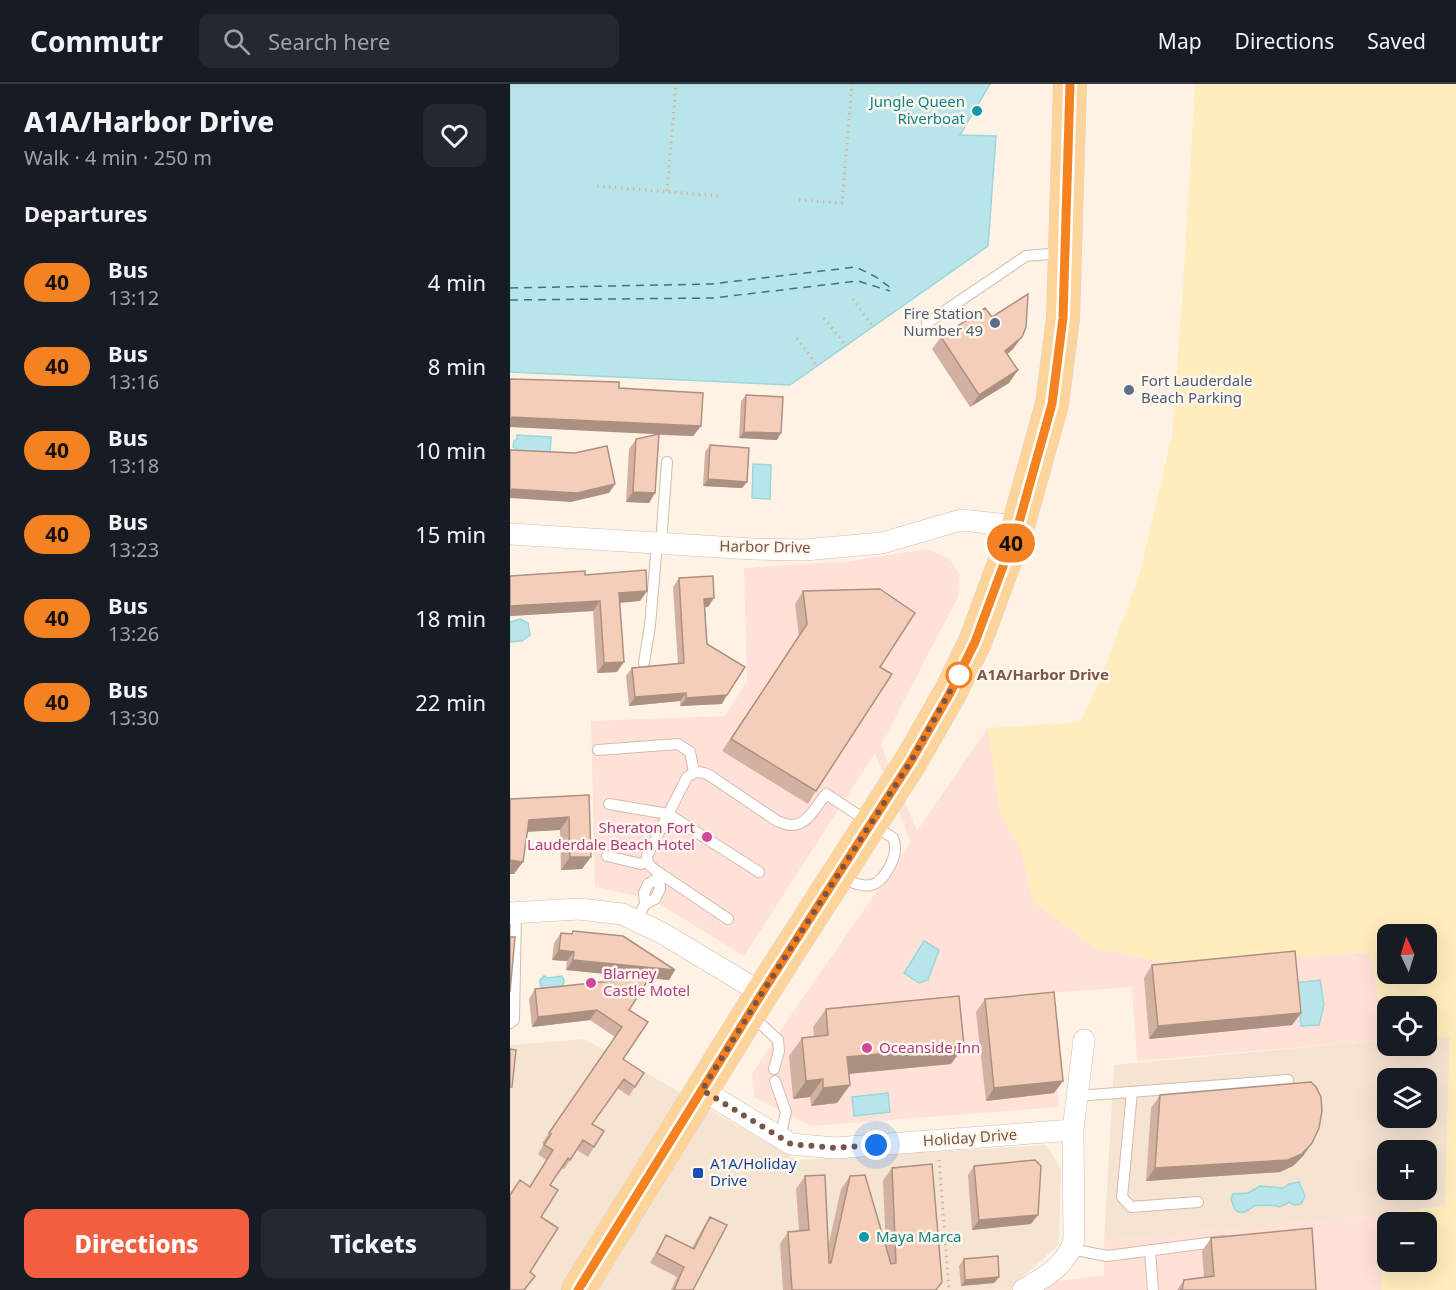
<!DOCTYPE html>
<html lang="en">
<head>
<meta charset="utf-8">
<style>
  body { margin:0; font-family:"Noto Sans",sans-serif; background:#242831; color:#f1f3f6; height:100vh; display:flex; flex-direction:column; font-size:22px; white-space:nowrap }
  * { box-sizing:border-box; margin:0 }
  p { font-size:20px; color:#9ea1a6 }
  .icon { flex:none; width:33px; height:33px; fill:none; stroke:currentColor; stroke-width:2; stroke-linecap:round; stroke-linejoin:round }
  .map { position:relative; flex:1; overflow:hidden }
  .panel { display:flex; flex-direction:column; background:#171b24; width:510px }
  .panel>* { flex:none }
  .badge { padding:0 12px; border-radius:20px; font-size:21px; line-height:39px }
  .needle { width:39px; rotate:356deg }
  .buttons { position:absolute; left:867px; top:840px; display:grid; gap:12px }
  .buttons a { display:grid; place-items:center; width:60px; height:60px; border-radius:12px; background:#171b24; box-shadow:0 6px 24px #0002; font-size:30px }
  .you { position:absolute; width:30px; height:30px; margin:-15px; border:4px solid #fff; border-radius:50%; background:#1a73e8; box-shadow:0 0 0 9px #1a73e833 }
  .map>.badge { position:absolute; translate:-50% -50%; box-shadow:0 0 0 3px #fff }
  h2 { padding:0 24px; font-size:22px; line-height:54px }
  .round { display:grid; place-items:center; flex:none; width:63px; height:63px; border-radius:12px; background:#242831 }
  .overview { display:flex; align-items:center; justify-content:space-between; height:102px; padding:0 24px }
  h1 { font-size:28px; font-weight:800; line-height:45px }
  .action { display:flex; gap:12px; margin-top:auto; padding:12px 24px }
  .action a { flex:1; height:69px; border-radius:12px; background:#f15e40; color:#fff; font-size:24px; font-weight:800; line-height:69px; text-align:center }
  .action a+a { background:#242831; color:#f1f3f6 }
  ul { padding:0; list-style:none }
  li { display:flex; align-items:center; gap:18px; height:84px; padding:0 24px }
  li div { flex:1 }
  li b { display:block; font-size:22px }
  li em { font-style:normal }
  li .badge { min-width:66px; font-weight:700; text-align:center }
  header { display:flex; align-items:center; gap:36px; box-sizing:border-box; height:84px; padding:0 30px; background:#171b24; border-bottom:2px solid #363941 }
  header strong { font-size:28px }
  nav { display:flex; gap:33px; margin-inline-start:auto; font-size:21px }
  .search { width:420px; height:54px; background:#242831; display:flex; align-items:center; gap:15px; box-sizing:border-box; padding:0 21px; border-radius:12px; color:#9ea1a6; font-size:22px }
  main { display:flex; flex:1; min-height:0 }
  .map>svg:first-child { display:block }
</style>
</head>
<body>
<header>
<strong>Commutr</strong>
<div class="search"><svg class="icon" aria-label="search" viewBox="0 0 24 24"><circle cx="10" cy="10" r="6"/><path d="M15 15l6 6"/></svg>Search here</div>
<nav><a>Map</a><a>Directions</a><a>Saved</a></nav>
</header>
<main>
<section class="panel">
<div class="overview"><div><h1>A1A/Harbor Drive</h1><p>Walk · 4 min · 250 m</p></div><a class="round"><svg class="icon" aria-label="heart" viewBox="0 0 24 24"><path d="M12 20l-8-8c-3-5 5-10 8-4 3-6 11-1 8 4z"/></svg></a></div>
<h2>Departures</h2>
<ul>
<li><span class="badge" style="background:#f58220;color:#111">40</span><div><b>Bus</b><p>13:12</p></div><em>4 min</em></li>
<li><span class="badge" style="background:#f58220;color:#111">40</span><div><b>Bus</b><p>13:16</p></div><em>8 min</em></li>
<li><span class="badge" style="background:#f58220;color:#111">40</span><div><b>Bus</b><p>13:18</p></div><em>10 min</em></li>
<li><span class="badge" style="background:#f58220;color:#111">40</span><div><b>Bus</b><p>13:23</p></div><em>15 min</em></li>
<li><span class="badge" style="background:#f58220;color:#111">40</span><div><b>Bus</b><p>13:26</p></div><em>18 min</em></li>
<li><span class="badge" style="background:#f58220;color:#111">40</span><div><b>Bus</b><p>13:30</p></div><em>22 min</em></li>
</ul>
<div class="action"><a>Directions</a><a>Tickets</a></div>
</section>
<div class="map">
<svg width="946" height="1206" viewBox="0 0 946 1206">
  <rect width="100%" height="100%" fill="#fef2e4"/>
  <path fill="#f6e4d2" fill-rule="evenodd" d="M940,952L935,1121L871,1131L594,1157L604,981L874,956H877L878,962H916L917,954ZM878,994H916V1034H878ZM878,1066H916V1106H878Z
    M74,955L154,999L287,1076L536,1061L551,1085L549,1160L502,1203L482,1206H0V961Z"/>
  <path fill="#ffe1d7" d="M417,465L438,474L450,490L448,513L371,661L407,747L478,644L490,728L512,769L523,817L584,863L659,880L861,868L874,956L627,977L622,903L538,909L549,1023L301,1042L245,1014L242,990L276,938L401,758L365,669L234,872L141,815L85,803L81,637L215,632L237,597L234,484L341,477Z
    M871,1131L872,1206H482L594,1191V1157Z"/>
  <path fill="#ffedbd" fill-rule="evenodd" d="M685,0H946V1206H872L871,1131L935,1121L940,953L917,954L916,922H878L877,956H874L861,868L659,880L584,863L523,817L512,769L490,728L478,644L570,638L590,597L630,489L662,351L672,218ZM878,850H916V890H878ZM878,1138H916V1178H878Z"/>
  <path fill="#b7e5e9" stroke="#9cd6dc" stroke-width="1.5" d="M0,0H480L450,51L486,52L478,162L280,301L0,288Z
    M7,351L41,353L40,370L7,368L6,365L3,363L4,357L7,355Z
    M243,380L261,381L260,415L242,414Z
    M10,535L18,539L20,551L12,557L0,558V538Z
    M414,857L429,866L418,896L409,899L394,889Z
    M34,892L38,894L52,892L54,896L53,902C44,907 29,910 30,896Z
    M810,896L814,921L809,941L791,942L786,899Z
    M378,1009L380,1028L344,1032L342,1013Z
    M789,1098L795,1112L791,1120L784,1121L779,1118L770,1123C762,1119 754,1123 746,1121L735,1128H728L724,1124L721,1115L723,1110L738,1109L750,1102L773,1104L779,1100Z"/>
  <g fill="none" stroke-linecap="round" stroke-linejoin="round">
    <path stroke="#3a787f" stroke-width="1.5" stroke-dasharray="8 6" stroke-linecap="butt" d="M0,204L201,200L346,183L366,193L382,205
      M0,216L203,214L348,197L380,207"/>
    <g stroke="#d3bbac" stroke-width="12">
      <path id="service" d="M417,239L516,172L552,169
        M151,459L157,378
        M134,579L140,541L147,459
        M88,666L168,660L180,668L184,688
        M99,720L158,730L249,788
        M97,772L131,780L137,778
        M151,790L218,835
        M135,820L134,809L138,800L149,794
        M126,837L135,820L145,815L150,805L149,794L151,790C144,785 137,782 137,772L177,693C185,687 191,687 199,691L267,737C271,738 276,741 281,741C297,742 307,721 316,710L383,754C384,757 385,760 385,763C386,775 373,799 361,801C350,803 340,797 329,793
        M241,931L268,956L269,967L264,985
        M0,939L4,936L6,829
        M265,997L276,1028L270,1053
        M622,1008L612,1113L621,1123L688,1118
        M567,1012L778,996
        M561,1165L597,1172L713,1157
        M640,1166L643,1206"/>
    </g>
    <g stroke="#d3bbac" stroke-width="22">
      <path id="minor" d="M0,450L243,465L294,466L372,459L451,436L508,442
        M0,829L69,825L112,830L152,849L252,909
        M192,1006L281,1060L325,1064L563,1046
        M513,1206C535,1193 556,1182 564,1156L563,1046L574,956"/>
    </g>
    <g stroke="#dcd3cf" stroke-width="34">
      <path id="primary" d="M68,1206L252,909L401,677L440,609L465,558L508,442L542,320L553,234L560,0"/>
    </g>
    <path stroke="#dbb19c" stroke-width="3" stroke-dasharray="1.5 4.5" stroke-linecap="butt" d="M87,102L210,112
      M157,107L166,0
      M289,116L332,119L342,0
      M343,215L363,243
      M314,234L336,262
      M287,254L307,282
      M429,1076L439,1206"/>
    <use href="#service" stroke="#fff" stroke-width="10"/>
    <use href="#minor" stroke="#fff" stroke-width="21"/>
    <use href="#primary" stroke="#ffd49a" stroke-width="33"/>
  </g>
  <path fill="#d3b1a0" d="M431,253L503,265L497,270L508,286L499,299L460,323L422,265Z
    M109,304L191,342L183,352L149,351L139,419L116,418L119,365L126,355L148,351Z
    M236,311L267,356L229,354L231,317Z
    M200,361L237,398L232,404L193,402L195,368Z
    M75,491L137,507L130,517L110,519L107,588L87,589L83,527L0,532V492Z
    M169,494L198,523H195L197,560L212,620L170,622V617L119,622L116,592L122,584L168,580L163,503Z
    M293,507L370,583L306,707L298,720L212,667L289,552L285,520Z
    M79,711L72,785L51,786L50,746L17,748L4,790L0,715Z
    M63,847L165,886L159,896L139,894L119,926L113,975L134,989L119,1012L107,1004L82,1040L84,1063L78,1073L67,1066L54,1085L51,1084L40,1101L31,1133L20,1188L25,1192L15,1206H0V1110L10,1096L19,1103L36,1076L28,1070L34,1060L32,1059L105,953L80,936L22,943L19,915L25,905L134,894L56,886L57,877L42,876L44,859L51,849L61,850Z
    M642,881L791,929L782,941L639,955L634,894Z
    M475,915L553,997L544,1009L476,1017L466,928Z
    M316,925L454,962L441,980L339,990L340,1001L327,1019L301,1022L300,1013L283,1015L279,972L292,954L304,953L303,943Z
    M650,1011L802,1059L793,1072L783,1082L770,1088L636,1097L641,1024Z
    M464,1082L521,1140L462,1146L458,1091Z
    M382,1084L427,1206H273L270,1160L278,1148L289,1147L286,1105L295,1092L318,1163L331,1105L340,1092L376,1165L373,1096Z
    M200,1133L183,1206H161L167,1193L140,1179L150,1161L156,1151L182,1164L194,1142Z
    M701,1154L806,1206H667L674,1196L694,1193L692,1167Z
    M454,1175L489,1193L484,1199L451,1202L449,1182Z"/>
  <path fill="#ac9082" d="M512,253L503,265L486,280L495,267Z
    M508,286L499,299L460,323L469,311Z
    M0,333L191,342L183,352L0,343Z
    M234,348L271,349L267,356L229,354Z
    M198,395L237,398L232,404L193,402Z
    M105,400L99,409L61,418L0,414V405Z
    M123,408L145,409L139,419L116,418Z
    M137,507L130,517L103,519L109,509Z
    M204,514L198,523H189L194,515Z
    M90,517L83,527L0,532V522Z
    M114,578L107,588L87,589L94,579Z
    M176,609L170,617L119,622L125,613Z
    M217,611L212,620L170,622L176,614Z
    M59,733L50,746L10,748L19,736Z
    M60,773H81L72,785L51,786Z
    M0,776L13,778L4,790H0Z
    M49,866L64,868L57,877L42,876Z
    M63,876L165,886L159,896L56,886Z
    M87,926L80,936L22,943L28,933Z
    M791,929L782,941L639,955L648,942Z
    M454,962L441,980L325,991L337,973Z
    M313,995L300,1013L283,1015L296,997Z
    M553,997L544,1009L476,1017L484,1004Z
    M340,1001L327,1019L301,1022L313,1004Z
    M802,1059L793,1072L783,1082L770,1088L636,1097L645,1084Z
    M528,1131L521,1140L462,1146L469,1136Z
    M489,1193L484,1199L451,1202L455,1196Z"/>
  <path fill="#f5ceba" stroke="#ac9082" stroke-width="1.5" d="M518,210L516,243L512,253L495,267L508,286L469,311L431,253L475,224L482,233Z
    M0,295L109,298V304L193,309L191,342L0,333Z
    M236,311L273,313L271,349L234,348Z
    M149,350L145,409L123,408L126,355Z
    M200,361L239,364L237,398L198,395Z
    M97,362L105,400L67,409L0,405V366L65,369Z
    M136,486L137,507L109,509L114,578L94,579L90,517L0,522V492L75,487V491Z
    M203,492L204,514L194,515L197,560L235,583L217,611L176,614V609L125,613L122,584L174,579L169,494Z
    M370,505L405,529L370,583L382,590L306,707L221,655L297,540L293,507Z
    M79,711L81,773H60L59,733L19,736L13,778L0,776V715Z
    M63,847L113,852L165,886L63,876L64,868L49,866L51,849L62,850Z
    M0,853H5L0,908Z
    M785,867L791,929L648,942L642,881Z
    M140,893L119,926L138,938L113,975L134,989L125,1003L114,995L82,1040L94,1047L84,1063L73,1056L60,1076L58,1074L40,1101L48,1106L31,1133L48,1144L20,1188L25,1192L14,1206H0V1111L10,1096L20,1103L43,1066L34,1061L41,1050L39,1049L112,943L87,926L28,933L25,905Z
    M544,908L553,997L484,1004L475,915Z
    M449,912L454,962L337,973L340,1001L313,1004V995L296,997L292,954L318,951L316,925Z
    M0,965L6,966L2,1003H0Z
    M801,998L806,1003L811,1013L812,1027L809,1044L802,1059L792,1070L778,1076L645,1084L650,1011Z
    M525,1076L531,1082L528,1131L469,1136L464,1082Z
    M422,1080L432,1198L426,1206H282L278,1148L299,1146L295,1092L315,1091L319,1179H321L340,1092L355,1091L381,1180L386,1179L382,1084Z
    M200,1133L217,1141L183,1206H164L174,1183L147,1169L156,1151L184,1165Z
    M802,1144L806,1206H670H672L674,1196L704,1192L701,1154Z
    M488,1172L489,1193L455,1196L454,1175Z"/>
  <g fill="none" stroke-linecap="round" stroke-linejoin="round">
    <g stroke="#fff" stroke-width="14">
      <path id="line" d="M68,1206L252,909L401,677L440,609L465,558L508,442L542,320L553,234L560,0"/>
    </g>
    <use href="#line" stroke="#f58220" stroke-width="9"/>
    <path stroke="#795647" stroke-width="6" stroke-dasharray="0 10.8" d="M366,1061L325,1064L281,1060L192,1006L252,909L401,677L449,591"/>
  </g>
  <g fill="#0f9aa8" stroke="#fff6ec" stroke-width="2">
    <circle cx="467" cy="27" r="6"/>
    <circle cx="354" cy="1153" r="6"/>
  </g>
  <g fill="#5c6f8a" stroke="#fff6ec" stroke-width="2">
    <circle cx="485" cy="239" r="6"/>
    <circle cx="619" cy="306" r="6"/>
  </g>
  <circle fill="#fff" stroke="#f58220" stroke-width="3" cx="449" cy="591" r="12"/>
  <g fill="#d1479c" stroke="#fff6ec" stroke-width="2">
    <circle cx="197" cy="753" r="6"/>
    <circle cx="81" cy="899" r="6"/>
    <circle cx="357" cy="964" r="6"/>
  </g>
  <rect fill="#1a4fb4" stroke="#fff6ec" stroke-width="2" x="182" y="1083" width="12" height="12" rx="3"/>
  <g text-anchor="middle" stroke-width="5" stroke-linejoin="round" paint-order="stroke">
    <g font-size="15" fill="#0d838f" stroke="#fff6ec" text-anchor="end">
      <text x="455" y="23">Jungle Queen<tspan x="455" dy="17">Riverboat</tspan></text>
      <text x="366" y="1158" text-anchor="start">Maya Marca</text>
    </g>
    <g font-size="15" fill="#4e5e75" stroke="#fff6ec" text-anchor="end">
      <text x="473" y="235">Fire Station<tspan x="473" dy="17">Number 49</tspan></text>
      <text x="631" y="302" text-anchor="start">Fort Lauderdale<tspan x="631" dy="17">Beach Parking</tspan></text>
    </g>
    <g font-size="15" fill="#795647" stroke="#fff6ec">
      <text transform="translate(255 463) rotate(1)" y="5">Harbor Drive</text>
      <text transform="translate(460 1054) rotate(-4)" y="5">Holiday Drive</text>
    </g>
    <g font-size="15" font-weight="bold" fill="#795647" stroke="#fff6ec" text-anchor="start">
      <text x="467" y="596">A1A/Harbor Drive</text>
    </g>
    <g font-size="15" fill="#b23c85" stroke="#fff6ec" text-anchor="start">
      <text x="185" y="749" text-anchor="end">Sheraton Fort<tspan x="185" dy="17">Lauderdale Beach Hotel</tspan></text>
      <text x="93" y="895">Blarney<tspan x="93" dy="17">Castle Motel</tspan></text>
      <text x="369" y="969">Oceanside Inn</text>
    </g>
    <g font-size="15" fill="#164399" stroke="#fff6ec" text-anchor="start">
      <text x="200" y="1085">A1A/Holiday<tspan x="200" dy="17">Drive</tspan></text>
    </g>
  </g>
</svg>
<div class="buttons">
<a><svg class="needle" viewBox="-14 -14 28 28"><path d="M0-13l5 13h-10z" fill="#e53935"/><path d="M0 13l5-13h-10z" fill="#9ea1a6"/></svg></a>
<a><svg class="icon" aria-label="locate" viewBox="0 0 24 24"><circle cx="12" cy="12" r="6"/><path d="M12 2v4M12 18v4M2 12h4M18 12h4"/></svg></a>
<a><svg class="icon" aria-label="layers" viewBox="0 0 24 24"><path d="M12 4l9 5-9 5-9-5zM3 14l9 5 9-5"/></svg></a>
<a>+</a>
<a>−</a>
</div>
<div class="you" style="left:366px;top:1061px"></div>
<b class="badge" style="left:501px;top:459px;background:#f58220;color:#111">40</b>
</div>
</main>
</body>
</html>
